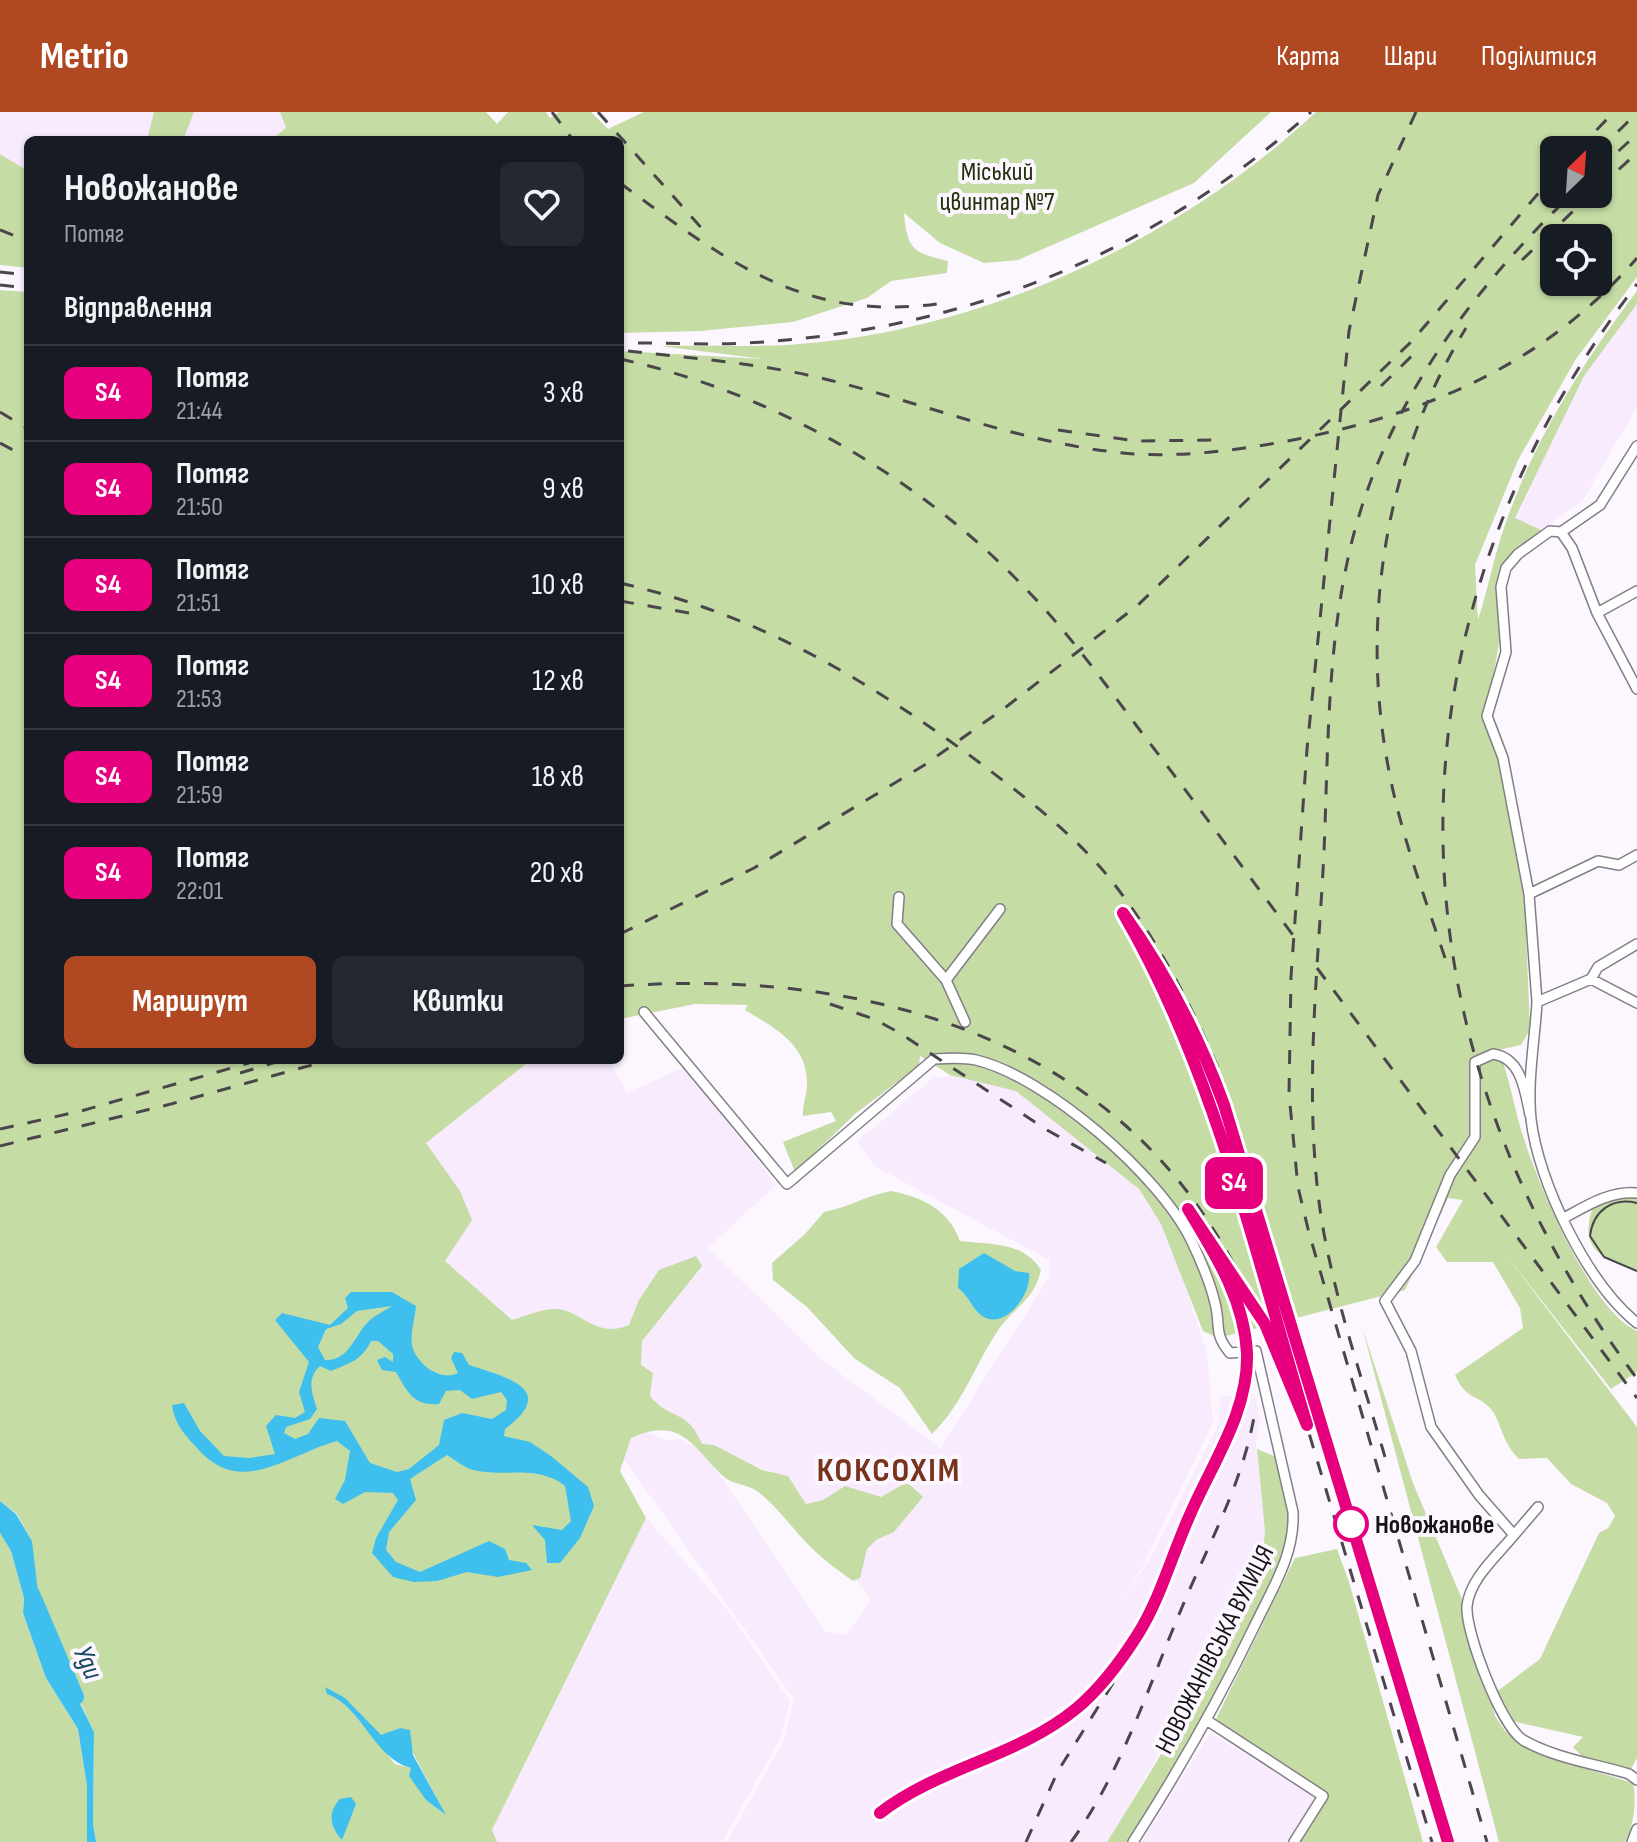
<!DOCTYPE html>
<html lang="uk">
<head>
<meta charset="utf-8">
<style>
  body { margin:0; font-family:"Sofia Sans Condensed",sans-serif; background:#242831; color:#f1f3f6; height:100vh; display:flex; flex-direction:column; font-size:30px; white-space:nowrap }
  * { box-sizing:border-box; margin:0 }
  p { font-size:26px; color:#9ea1a6 }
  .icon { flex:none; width:44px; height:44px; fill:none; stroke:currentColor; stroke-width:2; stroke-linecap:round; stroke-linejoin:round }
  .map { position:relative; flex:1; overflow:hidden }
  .details { position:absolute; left:24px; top:24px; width:600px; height:928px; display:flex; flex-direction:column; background:#171b24; border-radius:12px; box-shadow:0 2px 6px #0004 }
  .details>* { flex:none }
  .badge { padding:0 16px; border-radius:12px; font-size:28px; line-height:52px }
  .needle { width:52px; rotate:25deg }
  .tools { position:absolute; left:1540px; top:24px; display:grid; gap:16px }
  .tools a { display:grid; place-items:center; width:72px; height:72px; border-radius:12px; background:#171b24; box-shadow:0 2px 6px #0004; font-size:40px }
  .map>.badge { position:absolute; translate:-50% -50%; box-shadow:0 0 0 4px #fff }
  h2 { padding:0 40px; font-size:30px; line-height:72px }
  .round { display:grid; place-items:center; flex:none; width:84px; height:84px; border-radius:12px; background:#242831 }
  .summary { display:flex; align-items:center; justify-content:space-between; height:136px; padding:0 40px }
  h1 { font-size:38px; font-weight:700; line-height:60px }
  .button { display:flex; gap:16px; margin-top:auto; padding:16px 40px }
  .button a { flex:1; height:92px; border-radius:12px; background:#b04921; color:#fff; font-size:32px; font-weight:700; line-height:92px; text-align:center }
  .button a+a { background:#242831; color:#f1f3f6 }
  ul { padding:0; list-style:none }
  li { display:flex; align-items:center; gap:24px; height:96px; padding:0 40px; border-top:2px solid #363941 }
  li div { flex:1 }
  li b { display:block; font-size:30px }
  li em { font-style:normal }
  li .badge { min-width:88px; font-weight:700; text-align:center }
  header { display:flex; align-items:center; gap:48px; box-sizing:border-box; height:112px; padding:0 40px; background:#b04921; color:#fff }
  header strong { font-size:38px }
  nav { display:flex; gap:44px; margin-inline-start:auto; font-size:28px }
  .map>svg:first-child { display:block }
</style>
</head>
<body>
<header>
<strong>Metrio</strong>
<nav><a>Карта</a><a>Шари</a><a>Поділитися</a></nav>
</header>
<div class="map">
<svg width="1637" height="1730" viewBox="0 0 1637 1730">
  <rect width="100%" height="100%" fill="#fcf6ff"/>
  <path fill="#f7ebfd" d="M0,0H280L287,16L271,28H28V108L0,97Z
    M1637,192V295L1583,388L1541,418L1515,407L1591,249Z
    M532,948H609L627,981L684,955L776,1073L708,1136L826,1251L943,1338L941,1335L1050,1164L1049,1148L876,1055L857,1030L934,965H946L956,959L1016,979L1080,1022L1139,1077L1161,1112L1177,1149L1207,1241L1213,1311L1142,1456L1116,1494L1148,1451L1218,1314L1221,1285L1255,1282L1260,1306L1256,1331L1265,1419L1262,1452L1226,1528L1107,1730H727L784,1628L794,1587L610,1327L634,1315L668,1329L678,1326L704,1340L825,1519L846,1523L871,1487L772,1361L702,1332L626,1265L529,1223L445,1149L423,1029Z
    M646,1406L725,1495L790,1589L780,1627L722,1730H497L492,1718Z
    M1210,1621L1330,1694L1306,1730H1142Z"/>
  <path fill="#c5dca5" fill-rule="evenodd" d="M154,0H194L183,28H147Z
    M280,0H486L497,12L508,0H546L550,6L559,0H591L608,17L644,0H1271L1194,71L1018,148L984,151L940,131L904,101C907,137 913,141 948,149L947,161L891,169L867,186L793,210L700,219L620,221V28H271L286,16Z
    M1316,0H1637V165L1576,247L1518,348L1475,453L1478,508C1488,477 1494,444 1505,413C1534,328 1583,250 1637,179V192L1584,264L1515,406L1541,418L1513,441L1501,463L1499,531L1487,602L1499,637L1525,795L1530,918L1521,933L1499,938C1510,967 1514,997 1524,1027C1539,1074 1591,1199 1637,1219V1260L1611,1277L1502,1138L1637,1315V1646L1631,1657L1587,1649L1573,1635L1583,1625L1512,1609L1495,1581L1540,1547L1599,1421L1608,1416L1615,1404L1607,1391L1571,1372L1547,1346L1519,1347C1501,1329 1501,1309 1491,1297C1476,1281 1467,1289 1455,1263L1523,1216L1520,1196L1493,1150H1447L1436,1135L1463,1088L1448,1086L1405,1178L1218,1226L1203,1219L1161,1112L1139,1077L1016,979L950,963L920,944L919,954L856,1001L795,1060L783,1030L836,1009L831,1000L803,1004C802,993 807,983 807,972C807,932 776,917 745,898L748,893L695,892L620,907V239L765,247L660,234C703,233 746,235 788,233C979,221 1177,130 1316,0ZM1554,38H1598V82H1554ZM1554,126H1598V170H1554Z
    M0,42L28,59V156L0,153Z
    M0,178L28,180V948H531L426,1031L460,1079L472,1108L445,1149L512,1208C525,1204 543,1196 557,1197C582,1199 596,1227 629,1213L639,1188L659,1158L696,1144L702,1154L642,1229L641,1253L653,1261L650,1284C670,1309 687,1296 702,1332L714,1333L762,1358L788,1364L806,1392L823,1388L845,1374L881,1385L907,1370L923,1385L894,1420L876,1428L867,1437L860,1466L853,1469C841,1460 829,1452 818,1442C796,1423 781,1397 757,1379C748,1372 732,1373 723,1364C693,1335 681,1303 631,1326L620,1359L646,1406L492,1718L497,1730H96L93,1712L94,1620L33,1488L32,1429L17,1402L0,1389ZM342,1587L381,1624L400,1616L445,1702L426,1688L411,1656L395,1652Z
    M891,1079C924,1086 948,1097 960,1129C990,1133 1023,1129 1041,1158C1033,1190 1016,1193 999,1217C975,1252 963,1292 932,1322L900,1276L855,1247L807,1195L773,1168L772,1151L805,1122L824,1100C848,1096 867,1083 891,1079Z
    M1637,1081V1158C1613,1151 1584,1142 1589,1111C1590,1103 1593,1092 1599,1088C1608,1083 1627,1083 1637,1081Z
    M1362,1215L1413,1371L1469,1504L1495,1604L1505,1619L1538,1642L1633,1671C1637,1689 1634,1713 1625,1730H1499Z
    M1257,1337L1276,1345L1293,1407L1288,1442L1208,1609L1133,1730H1107L1156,1651L1262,1452L1265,1419Z
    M0,1421L11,1439L24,1486L23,1501L46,1566L78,1617L87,1674V1730H0Z
    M1337,1437L1349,1470L1423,1730H1295L1323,1684L1216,1607L1295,1446Z"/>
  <path fill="#3fbfee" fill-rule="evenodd" d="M984,1141L1015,1159L1029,1161C1032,1182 1005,1219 982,1204C973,1198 970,1185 958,1176L959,1157Z
    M351,1180H392L416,1194C415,1206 410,1222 412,1234C417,1252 440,1270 458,1261L451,1246L454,1240L462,1241L469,1253C504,1265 560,1276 505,1317L504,1324L530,1330L551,1344L588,1375L594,1394L580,1426L560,1451H547L545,1428L532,1413L562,1418L571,1409L565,1374C536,1351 502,1367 470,1357C462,1354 454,1347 447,1343L410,1367L416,1388L389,1420L386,1438L396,1450L420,1460L489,1429L505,1437L509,1448L526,1451L532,1458L498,1465L467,1460L437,1469L414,1470L393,1465L372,1441L376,1426L398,1388L393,1381L365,1380L343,1392L335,1387L345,1368L350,1339L337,1329C286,1343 240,1387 196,1335C183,1321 175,1312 172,1293L184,1291L200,1319L224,1344L250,1346L275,1342L266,1314L276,1303L295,1306L305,1300L299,1280L309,1250L275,1208L282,1201L330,1213L348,1196L345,1186ZM392,1194C385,1199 375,1203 369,1209C354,1223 350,1249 325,1248L318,1235L326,1217L341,1212L357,1199ZM371,1229H378L393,1242V1250L385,1245L377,1248L382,1258L396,1260C408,1281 414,1294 439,1292L446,1279L460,1278L472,1287L501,1280L507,1288L506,1298L492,1307L462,1301L444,1308L439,1333L409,1357L397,1360L370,1351L345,1309L319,1306L308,1322L295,1327L284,1321L286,1315L310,1307L317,1297C312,1281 306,1267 320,1254L331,1259C350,1251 362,1248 371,1229Z
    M0,1389L16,1402L32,1429L42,1514L94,1620L93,1712L96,1730H87V1674L78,1617L46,1566L23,1501L24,1486L11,1439L0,1421Z
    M325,1575L345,1586L381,1623L400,1616L410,1618L413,1643L446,1703L426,1688L409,1664L411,1656C373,1646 362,1594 327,1582Z
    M351,1685L356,1692L342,1728C330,1715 327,1701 340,1687Z"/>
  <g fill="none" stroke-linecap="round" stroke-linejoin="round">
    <path stroke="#3fbfee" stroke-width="16" d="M32,1482L76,1585"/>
    <g stroke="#847e87" stroke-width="12">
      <path id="minor" d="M1561,420L1572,436L1597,501L1637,577
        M1561,420L1600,393L1637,334
        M1597,501L1637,479
        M1529,782L1503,646L1487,604L1506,540L1501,475L1506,456L1518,442L1550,419L1561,420
        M899,785L897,812L946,868L965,910
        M1637,832L1598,855L1591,867L1537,890C1535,927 1527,969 1531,1007C1538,1070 1587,1171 1637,1211
        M1591,867L1637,891
        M946,868L1000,797
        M1537,890L1529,782L1598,749L1619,753L1637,743
        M644,900L787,1072L934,947C948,946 963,945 976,948C1047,965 1160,1064 1191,1128C1201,1149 1210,1169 1215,1191C1221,1214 1213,1221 1230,1241L1256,1239L1293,1400C1295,1443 1272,1477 1254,1515C1218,1590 1178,1660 1133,1730
        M1530,1003C1525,980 1522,946 1493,942L1475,950V1025L1450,1063L1415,1149L1385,1189L1411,1239L1431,1315L1479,1383L1514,1423C1498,1443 1470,1466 1467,1494C1465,1520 1501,1614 1523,1628C1554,1646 1596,1652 1629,1662L1637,1668
        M1564,1106C1586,1094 1611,1078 1637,1081
        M1514,1423L1538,1395
        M1208,1609L1323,1684L1294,1730
        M1632,1730L1637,1717"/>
    </g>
    <use href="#minor" stroke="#fff" stroke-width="9"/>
    <path stroke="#4a464b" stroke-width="2" d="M1637,1091C1612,1085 1593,1099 1590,1124L1604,1145L1637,1159"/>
    <path stroke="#4a464b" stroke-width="3" stroke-dasharray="14 14" stroke-linecap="butt" d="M552,0L573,28
      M598,0L706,121
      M1416,0L1378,83L1349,219L1307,637L1291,865L1289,982L1298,1075L1309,1121L1487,1730
      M1577,38L1614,0
      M1598,39L1637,1
      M1598,58L1637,22
      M620,71C727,150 809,214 949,190
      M1598,76L1637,41
      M0,118L28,129
      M1522,148L1591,82
      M0,160L28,163
      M0,173L28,176
      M638,231C674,231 710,233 747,231C963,219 1149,144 1311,0
      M628,239C698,247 769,252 837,270C935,295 1034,335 1136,342C1190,345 1245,337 1298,327C1431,300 1546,251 1637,146
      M620,247C771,280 918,364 1025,476C1067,519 1103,569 1139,617C1193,687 1245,759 1298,830
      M1381,274L1421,235
      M0,300L28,317
      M1058,318L1137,329L1217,328
      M0,331L28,346
      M620,471C759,503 867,567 980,651C1025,685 1075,723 1111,768C1157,827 1192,893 1221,963L1455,1730
      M620,489L695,502
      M1135,821L1169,891L1219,1022L1432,1730
      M620,822L754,756L926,652L1006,595L1138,493L1412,229L1554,63
      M1445,846C1424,783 1400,720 1388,654C1360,505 1386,346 1466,216
      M1317,856L1637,1286
      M620,874C816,860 1029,900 1165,1053C1213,1106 1245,1171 1276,1234
      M830,892L874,907L898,920L1047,1018L1106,1051
      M240,961L283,948
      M0,1017L81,999L249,951
      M0,1034L171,992L330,948
      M1635,1264C1381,921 1376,512 1637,172
      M1385,1345C1362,1266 1334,1186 1321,1104C1303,984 1318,860 1324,740C1328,644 1327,545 1347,451C1377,305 1467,182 1572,82
      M880,1701C924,1667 981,1659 1027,1630C1127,1568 1145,1506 1189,1404C1206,1363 1229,1324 1243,1282C1251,1213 1233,1174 1199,1115
      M1026,1730L1058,1659L1115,1568
      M1071,1730C1122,1660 1149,1572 1183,1493C1209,1431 1242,1372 1254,1305"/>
  </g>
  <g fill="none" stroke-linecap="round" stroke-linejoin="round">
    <g stroke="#fff" stroke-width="18">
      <path id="line" d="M880,1701C939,1655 1018,1645 1077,1596C1102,1575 1121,1549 1138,1522C1160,1487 1172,1443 1189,1405C1211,1353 1249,1300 1247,1241C1244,1186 1215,1142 1188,1097L1265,1212L1307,1313C1255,1141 1214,957 1123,801C1166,861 1199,924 1224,993L1448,1730"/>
    </g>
    <use href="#line" stroke="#e6007e" stroke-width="12"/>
  </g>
  <circle fill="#fff" stroke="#e6007e" stroke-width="4" cx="1351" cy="1412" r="16"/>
  <g text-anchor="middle" stroke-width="8" stroke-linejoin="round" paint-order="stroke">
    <g font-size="26" fill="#233009" stroke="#fcf6ff">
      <text x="997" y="68">Міський<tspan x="997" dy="30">цвинтар №7</tspan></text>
    </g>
    <g font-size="26" font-weight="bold" fill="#161317" stroke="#fcf6ff" text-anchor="start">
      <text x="1375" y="1421">Новожанове</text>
    </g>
    <g font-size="26" fill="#161317" stroke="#fcf6ff">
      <text transform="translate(1214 1537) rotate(-63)" y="9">НОВОЖАНІВСЬКА ВУЛИЦЯ</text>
    </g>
    <g font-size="28" font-style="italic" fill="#15495d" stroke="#fcf6ff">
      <text transform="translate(89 1550) rotate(66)" y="10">Уди</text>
    </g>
    <g font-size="34" font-weight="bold" letter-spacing="2" fill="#77341b" stroke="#fcf6ff">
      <text x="889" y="1369">КОКСОХІМ</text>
    </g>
  </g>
</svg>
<div class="tools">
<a><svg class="needle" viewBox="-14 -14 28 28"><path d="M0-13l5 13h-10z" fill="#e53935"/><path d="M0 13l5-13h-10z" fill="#9ea1a6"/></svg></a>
<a><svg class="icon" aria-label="locate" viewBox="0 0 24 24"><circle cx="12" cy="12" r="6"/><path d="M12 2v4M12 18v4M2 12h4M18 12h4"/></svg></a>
</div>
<b class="badge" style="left:1234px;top:1071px;background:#e6007e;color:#fff">S4</b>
<section class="details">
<div class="summary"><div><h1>Новожанове</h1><p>Потяг</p></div><a class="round"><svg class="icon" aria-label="heart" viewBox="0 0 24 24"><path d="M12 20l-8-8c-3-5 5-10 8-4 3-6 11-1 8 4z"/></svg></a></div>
<h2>Відправлення</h2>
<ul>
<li><span class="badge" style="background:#e6007e;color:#fff">S4</span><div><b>Потяг</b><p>21:44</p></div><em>3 хв</em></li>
<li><span class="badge" style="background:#e6007e;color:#fff">S4</span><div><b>Потяг</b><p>21:50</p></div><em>9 хв</em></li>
<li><span class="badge" style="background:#e6007e;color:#fff">S4</span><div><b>Потяг</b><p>21:51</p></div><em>10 хв</em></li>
<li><span class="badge" style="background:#e6007e;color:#fff">S4</span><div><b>Потяг</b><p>21:53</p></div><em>12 хв</em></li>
<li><span class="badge" style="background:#e6007e;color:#fff">S4</span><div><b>Потяг</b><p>21:59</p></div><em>18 хв</em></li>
<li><span class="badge" style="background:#e6007e;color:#fff">S4</span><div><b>Потяг</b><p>22:01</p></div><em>20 хв</em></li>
</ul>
<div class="button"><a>Маршрут</a><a>Квитки</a></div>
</section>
</div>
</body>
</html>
